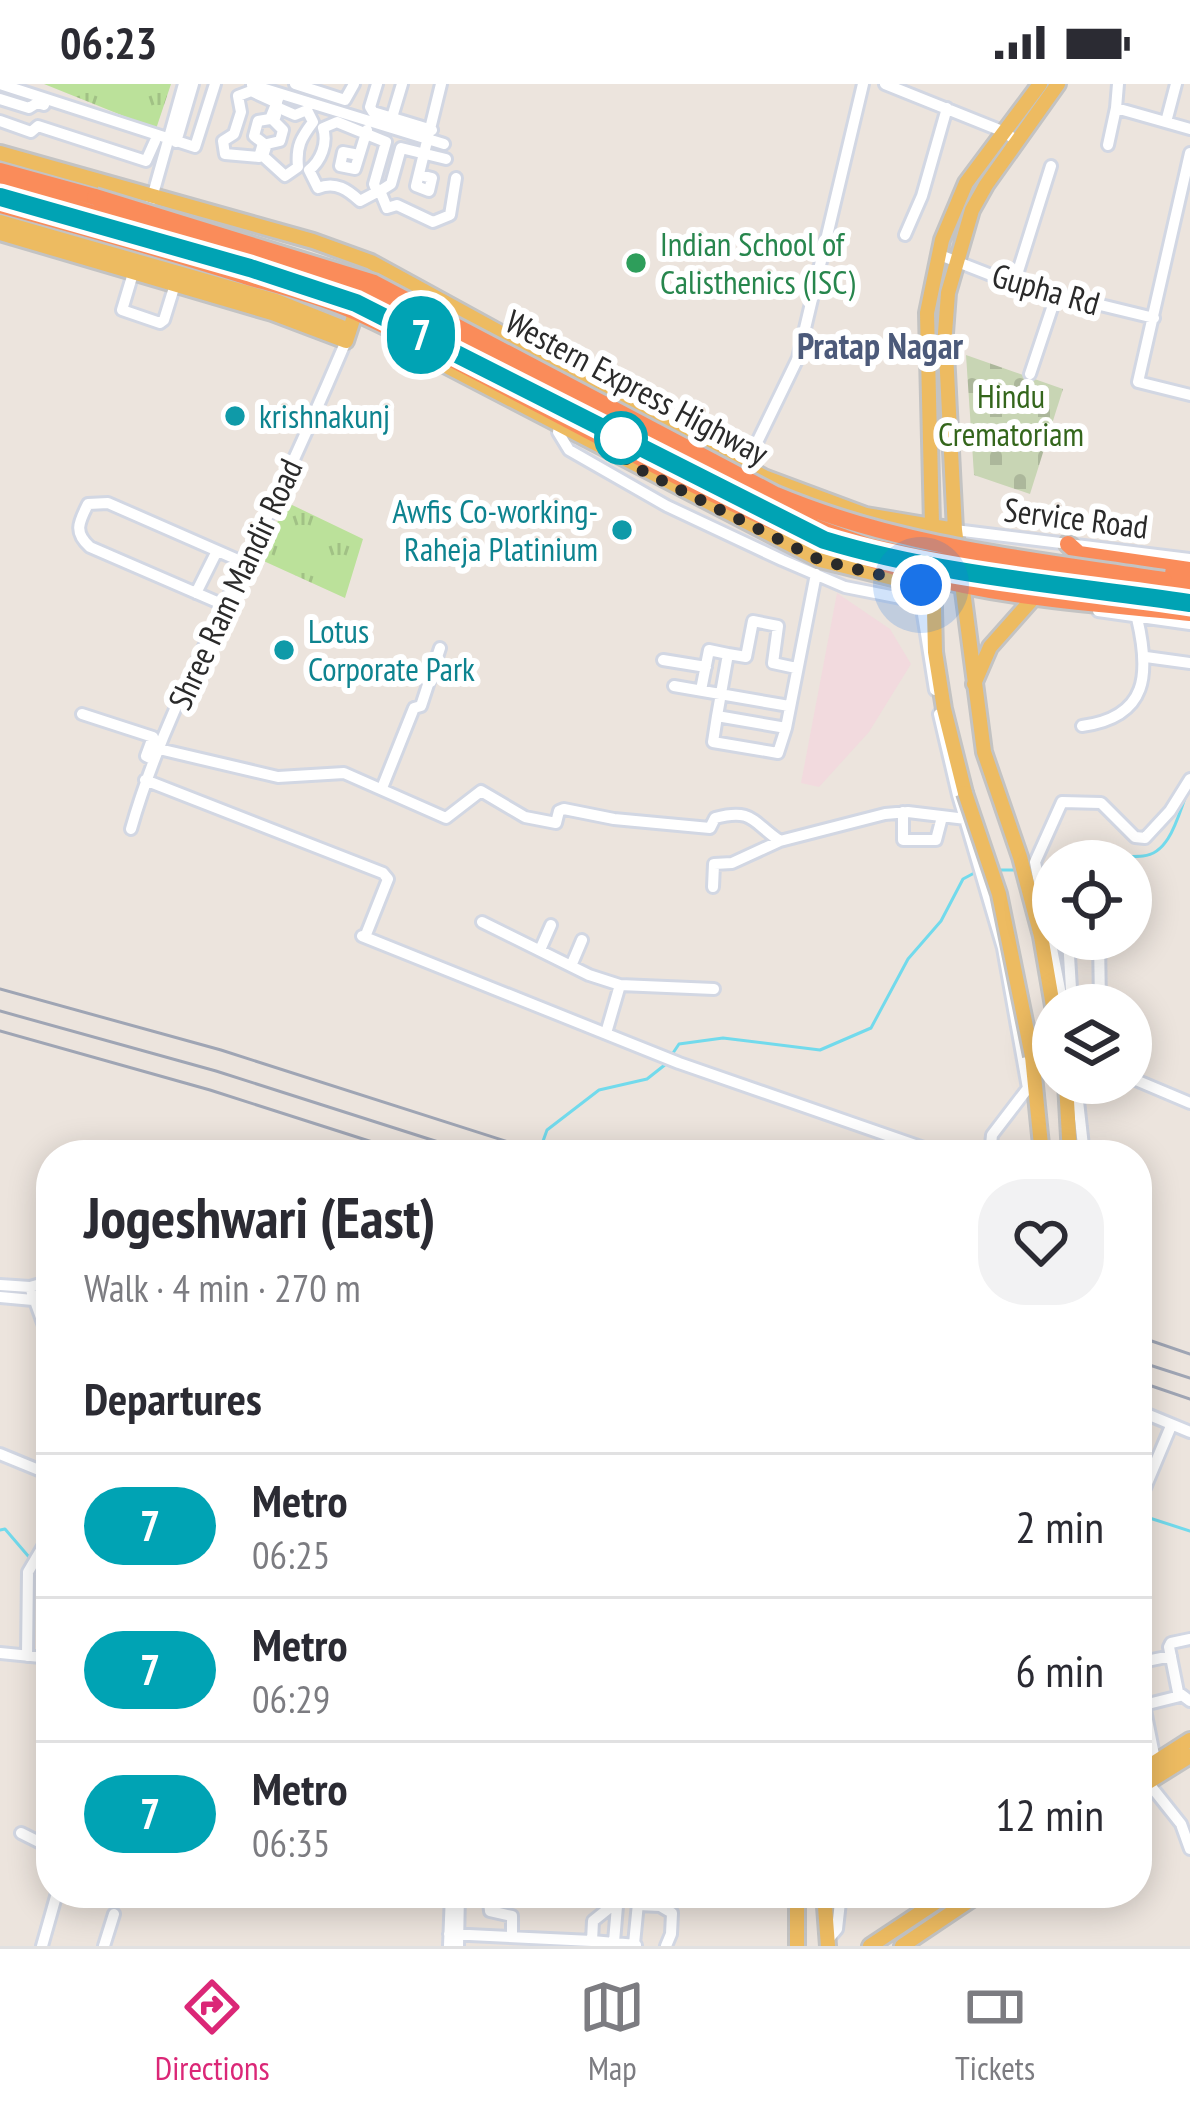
<!DOCTYPE html>
<html lang="en">
<head>
<meta charset="utf-8">
<style>
  body { margin:0; font-family:"PT Sans Narrow",sans-serif; background:#f2f2f3; color:#2b2b33; height:100vh; display:flex; flex-direction:column; font-size:45px; white-space:nowrap }
  * { box-sizing:border-box; margin:0 }
  p { font-size:39px; color:#7c7c81 }
  .icon { flex:none; width:66px; height:66px; fill:none; stroke:currentColor; stroke-width:2; stroke-linecap:round; stroke-linejoin:round }
  .map { position:relative; flex:1; overflow:hidden }
  .side { position:absolute; left:36px; top:1056px; width:1116px; height:768px; display:flex; flex-direction:column; background:#fff; border-radius:48px; box-shadow:0 6px 30px #0003 }
  .side>* { flex:none }
  .badge { padding:0 24px; border-radius:39px; font-size:42px; line-height:78px }
  .fabs { position:absolute; left:1032px; top:756px; display:grid; gap:24px }
  .fabs a { display:grid; place-items:center; width:120px; height:120px; border-radius:50%; background:#fff; box-shadow:0 6px 30px #0003; font-size:60px }
  .you { position:absolute; width:60px; height:60px; margin:-30px; border:9px solid #fff; border-radius:50%; background:#1a73e8; box-shadow:0 0 0 18px #1a73e833 }
  .map>.badge { position:absolute; translate:-50% -50%; box-shadow:0 0 0 6px #fff }
  h2 { padding:0 48px; font-size:45px; line-height:108px }
  .round { display:grid; place-items:center; flex:none; width:126px; height:126px; border-radius:48px; background:#f2f2f3 }
  .headline { display:flex; align-items:center; justify-content:space-between; height:204px; padding:0 48px }
  h1 { font-size:57px; font-weight:700; line-height:90px }
  ul { padding:0; list-style:none }
  li { display:flex; align-items:center; gap:36px; height:144px; padding:0 48px; border-top:3px solid #e1e1e2 }
  li div { flex:1 }
  li b { display:block; font-size:45px }
  li em { font-style:normal }
  li .badge { min-width:132px; font-weight:700; text-align:center }
  .status { display:flex; justify-content:space-between; align-items:center; height:84px; padding:0 60px; background:#fff; direction:ltr }
  .status svg { height:33px; fill:currentColor }
  .menu { display:flex; justify-content:space-around; align-items:center; height:168px; border-top:3px solid #e1e1e2; background:#fff; font-size:33px; color:#7c7c81 }
  .menu a { display:grid; justify-items:center; gap:6px }
  .menu .selected { color:#db2777 }
  .map>svg:first-child { display:block }
</style>
</head>
<body>
<div class="status"><b>06:23</b><svg viewBox="0 0 49 12"><path d="M0 12V9h3v3zM5 12V6h3v6zM10 12V3h3v9zM15 12V0h3v12zM26 1h20v11H26zM47 4h2v5h-2z"/></svg></div>
<div class="map">
<svg width="1190" height="1862" viewBox="0 0 1190 1862">
  <defs>
    <pattern id="grass-tufts" width="24" height="20" patternUnits="userSpaceOnUse" patternTransform="scale(3)"><rect width="24" height="20" fill="#bbe19a"/><path d="M3 7l-1-3M5 7V3M7 7l1-3M15 17l-1-3M17 17v-4M19 17l1-3" fill="none" stroke="#a1c185"/></pattern>
    <pattern id="cemetery-stones" width="16" height="16" patternUnits="userSpaceOnUse" patternTransform="scale(3)"><rect width="16" height="16" fill="#c8d5b4"/><path d="M2 7V4a2 2 0 0 1 4 0v3zM10 15v-3a2 2 0 0 1 4 0v3z" fill="#acb79b"/></pattern>
  </defs>
  <rect width="100%" height="100%" fill="#ece4dd"/>
  <path fill="#f2dade" d="M837,509L890,545L911,580L869,648L819,703L801,699Z"/>
  <path fill="url(#grass-tufts)" d="M44,0H171L156,45Z
    M288,419L363,455L345,514L257,474Z"/>
  <path fill="url(#cemetery-stones)" d="M966,271L1063,305L1030,410L974,391Z"/>
  <g fill="none" stroke-linecap="round" stroke-linejoin="round">
    <path stroke="#72daec" stroke-width="3" d="M1111,777L1112,773C1123,772 1133,773 1143,772C1170,770 1178,731 1187,709
      M997,786H1017
      M1043,791L1053,795
      M671,972L679,960L723,954L820,966L871,944L908,875L941,837L963,795L978,787
      M538,1071L547,1046L599,1006L647,995L666,980
      M1137,1430L1190,1447
      M0,1446L5,1445L29,1473
      M36,1480L51,1496
      M655,1809L656,1812"/>
    <g stroke="#d2d7e3" stroke-width="16">
      <path id="minor" d="M0,0L195,63L215,0
        M295,0L345,16L354,0
        M377,0L370,23L373,28L432,46
        M885,0L1002,47L1016,56
        M1118,0L1116,24L1190,45
        M252,1L444,60
        M0,15L29,24L37,19L44,21
        M277,19L251,7L238,12L241,28L234,50L223,57L225,70L259,73L263,59L254,52L258,37L270,35L280,10
        M276,31L274,37L283,46L280,57L267,60L263,72L285,92L298,83C296,62 301,54 313,38L307,26L295,31L279,24
        M0,37L31,48L38,42L146,77L155,57
        M337,38L386,58L374,100L377,108L360,117C348,106 336,97 318,104L309,86C321,77 328,59 323,44Z
        M1166,38L1176,0
        M390,40L402,0
        M176,58L193,0
        M1108,61L1116,24
        M1190,69L1138,298L1190,311
        M359,71L343,68L340,82L355,85L367,46
        M446,75L401,64L391,100L380,107L387,124L397,121L433,138L450,131L456,94
        M420,91L432,94L429,107L416,102L441,0
        M146,135L184,0
        M905,151L922,112L947,24
        M940,171L1014,200L1154,234
        M134,186L122,226L160,239L164,236L177,194
        M1014,200L1051,82
        M1030,290L1057,209
        M561,336L558,348L569,366L667,422L782,476L845,503L921,518L922,494
        M744,385L798,274L863,0
        M955,446L1190,475
        M196,509L217,467
        M921,518L935,606
        M224,521L90,463C73,448 79,438 88,420L108,419L245,479
        M1098,527L1190,540
        M1146,573L1190,579
        M663,576L706,583
        M796,584L773,579L778,542L753,537L746,573L728,570L717,632L786,644L816,490
        M674,602L789,622
        M701,606L709,566L728,570
        M82,630L153,653L146,672L154,676
        M939,630L958,711L1003,864L1028,1004L992,1051L990,1071
        M717,632L713,658L778,669L786,644
        M1082,642C1149,633 1150,589 1137,534
        M159,665L278,693L344,689L446,734L481,707L525,733L556,739L559,727L564,725L614,735L710,744L715,734C753,724 752,738 780,757L885,730L908,728L966,735
        M145,696L383,789L388,795L365,853
        M382,704L414,624L421,622L440,564
        M903,728V756H936L942,733
        M131,745C158,650 204,563 247,475C282,403 315,330 346,257
        M713,803L714,780L732,779L780,757
        M482,838L589,891L620,901
        M362,852L679,979L944,1071
        M1068,855L1072,921
        M1099,855L1100,921
        M540,866L551,841
        M571,882L582,856
        M1063,921L1035,778L1062,718L1101,719L1135,753L1145,754L1170,727L1190,695
        M606,949L620,901L714,905
        M1026,961L1053,964
        M1131,994L1190,1019
        M1076,999L1084,1071
        M0,1201L30,1203L51,1197
        M30,1203L51,1261
        M0,1213L33,1216
        M1137,1326L1190,1348
        M0,1370L51,1391
        M1145,1404L1171,1342
        M1190,1555L1171,1559L1169,1563L1178,1608L1190,1617
        M0,1569L51,1574
        M27,1572L28,1488L51,1449
        M1137,1579L1171,1572
        M1137,1586L1156,1681
        M1144,1621L1180,1612
        M1146,1696L1181,1740L1190,1765
        M21,1749L51,1764
        M488,1809L490,1827L512,1832V1852
        M638,1821L660,1822L672,1829L671,1850L666,1862
        M449,1850L592,1857L593,1837L613,1821L617,1809
        M592,1857L636,1861
        M614,1858L617,1822
        M826,1858L837,1845L841,1809
        M634,1860L639,1809
        M42,1862L57,1809
        M104,1862L114,1830
        M449,1862L451,1809
        M458,1862L459,1809"/>
    </g>
    <g stroke="#c3c3c3" stroke-width="20">
      <path id="major" d="M0,69L313,157L371,178L764,393L866,431L955,446
        M0,138L276,217L349,246
        M0,149L272,229L346,257L364,202
        M406,261L820,476L921,501
        M974,600L990,563L1036,511
        M965,709L944,625L935,568L927,229L942,156L966,99L1040,0
        M1053,922L1041,852L1020,773L984,668L955,446L945,249L948,209L972,126L986,101L1058,0
        M1032,972L1042,1071
        M1066,999L1070,1071
        M1137,1690L1190,1656
        M1137,1705L1190,1672
        M824,1809L828,1862
        M797,1862V1809
        M870,1862L950,1809
        M902,1862L981,1809"/>
    </g>
    <g stroke="#c3c3c3" stroke-width="22">
      <path id="highway" d="M0,87L95,113
        M0,103L92,129
        M0,121C82,143 164,166 245,192C283,203 322,213 358,229C546,316 719,433 919,490C1006,515 1101,519 1190,529
        M1068,460L1079,470L1190,486
        M1164,496L1190,499
        M1162,510L1190,514"/>
    </g>
    <use href="#minor" stroke="#fff" stroke-width="10"/>
    <use href="#major" stroke="#edbb61" stroke-width="14"/>
    <use href="#highway" stroke="#fa8c5a" stroke-width="16"/>
    <path stroke="#9fa5b4" stroke-width="3" d="M0,119L250,189L354,225L822,464L937,491L1190,525
      M0,905L221,966L549,1071
      M0,927L216,987L479,1071
      M0,947L210,1006L413,1071
      M1137,1252L1190,1270
      M1137,1277L1190,1294
      M1137,1297L1190,1315"/>
    <g stroke="#c3c3c3" stroke-width="20" stroke-linecap="butt">
      <path id="major-bridge" d="M965,709L999,810L1032,972"/>
    </g>
    <g stroke="#c3c3c3" stroke-width="22" stroke-linecap="butt">
      <path id="highway-bridge" d="M95,113L374,199L776,411C900,463 1032,476 1164,496
        M92,129L310,191L370,214L742,410L815,443L868,462L922,474L1162,510"/>
    </g>
    <use href="#major-bridge" stroke="#edbb61" stroke-width="14"/>
    <use href="#highway-bridge" stroke="#fa8c5a" stroke-width="16"/>
  </g>
  <g fill="none" stroke-linecap="round" stroke-linejoin="round">
    <g stroke="#fff" stroke-width="27">
      <path id="line" d="M0,113L250,184L356,219L824,456C942,492 1068,501 1190,519"/>
    </g>
    <use href="#line" stroke="#00a3b4" stroke-width="18"/>
    <path stroke="#2a2a2a" stroke-width="12" stroke-dasharray="0 21.6" d="M621,354L627,379L820,476L921,501"/>
  </g>
  <circle fill="#2e9e5b" stroke="#fff" stroke-width="4.5" cx="636" cy="179" r="12"/>
  <g fill="#0f9aa8" stroke="#fff" stroke-width="4.5">
    <circle cx="235" cy="332" r="12"/>
    <circle cx="622" cy="446" r="12"/>
    <circle cx="284" cy="566" r="12"/>
  </g>
  <circle fill="#fff" stroke="#00a3b4" stroke-width="6" cx="621" cy="354" r="24"/>
  <g text-anchor="middle" stroke-width="12" stroke-linejoin="round" paint-order="stroke">
    <g font-size="33" fill="#27864d" stroke="#fff" text-anchor="start">
      <text x="660" y="172">Indian School of<tspan x="660" dy="38">Calisthenics (ISC)</tspan></text>
    </g>
    <g font-size="33" fill="#2a2a2a" stroke="#fff">
      <text transform="translate(1046 205) rotate(16)" y="12">Gupha Rd</text>
      <text transform="translate(637 303) rotate(28)" y="12">Western Express Highway</text>
      <text transform="translate(1076 434) rotate(7)" y="12">Service Road</text>
      <text transform="translate(235 500) rotate(-65)" y="12">Shree Ram Mandir Road</text>
    </g>
    <g font-size="33" fill="#34661c" stroke="#fff">
      <text x="1011" y="324">Hindu<tspan x="1011" dy="38">Crematoriam</tspan></text>
    </g>
    <g font-size="33" fill="#0d838f" stroke="#fff" text-anchor="start">
      <text x="259" y="344">krishnakunj</text>
      <text x="598" y="439" text-anchor="end">Awfis Co-working-<tspan x="598" dy="38">Raheja Platinium</tspan></text>
      <text x="308" y="559">Lotus<tspan x="308" dy="38">Corporate Park</tspan></text>
    </g>
    <g font-size="36" font-weight="bold" fill="#4c5a7a" stroke="#fff">
      <text x="880" y="275">Pratap Nagar</text>
    </g>
  </g>
</svg>
<div class="fabs">
<a><svg class="icon" aria-label="locate" viewBox="0 0 24 24"><circle cx="12" cy="12" r="6"/><path d="M12 2v4M12 18v4M2 12h4M18 12h4"/></svg></a>
<a><svg class="icon" aria-label="layers" viewBox="0 0 24 24"><path d="M12 4l9 5-9 5-9-5zM3 14l9 5 9-5"/></svg></a>
</div>
<div class="you" style="left:921px;top:501px"></div>
<b class="badge" style="left:421px;top:251px;background:#00a3b4;color:#fff">7</b>
<section class="side">
<div class="headline"><div><h1>Jogeshwari (East)</h1><p>Walk · 4 min · 270 m</p></div><a class="round"><svg class="icon" aria-label="heart" viewBox="0 0 24 24"><path d="M12 20l-8-8c-3-5 5-10 8-4 3-6 11-1 8 4z"/></svg></a></div>
<h2>Departures</h2>
<ul>
<li><span class="badge" style="background:#00a3b4;color:#fff">7</span><div><b>Metro</b><p>06:25</p></div><em>2 min</em></li>
<li><span class="badge" style="background:#00a3b4;color:#fff">7</span><div><b>Metro</b><p>06:29</p></div><em>6 min</em></li>
<li><span class="badge" style="background:#00a3b4;color:#fff">7</span><div><b>Metro</b><p>06:35</p></div><em>12 min</em></li>
</ul>
</section>
</div>
<nav class="menu">
<a class="selected"><svg class="icon" aria-label="directions" viewBox="0 0 24 24"><path d="M12 3l9 9-9 9-9-9zM9 14v-3h6M13 9l2 2-2 2"/></svg>Directions</a>
<a><svg class="icon" aria-label="map" viewBox="0 0 24 24"><path d="M3 6l6-2 6 2 6-2v14l-6 2-6-2-6 2zM9 4v14M15 6v14"/></svg>Map</a>
<a><svg class="icon" aria-label="tickets" viewBox="0 0 24 24"><path d="M3 7h18v10H3zM15 7v10"/></svg>Tickets</a>
</nav>
</body>
</html>
